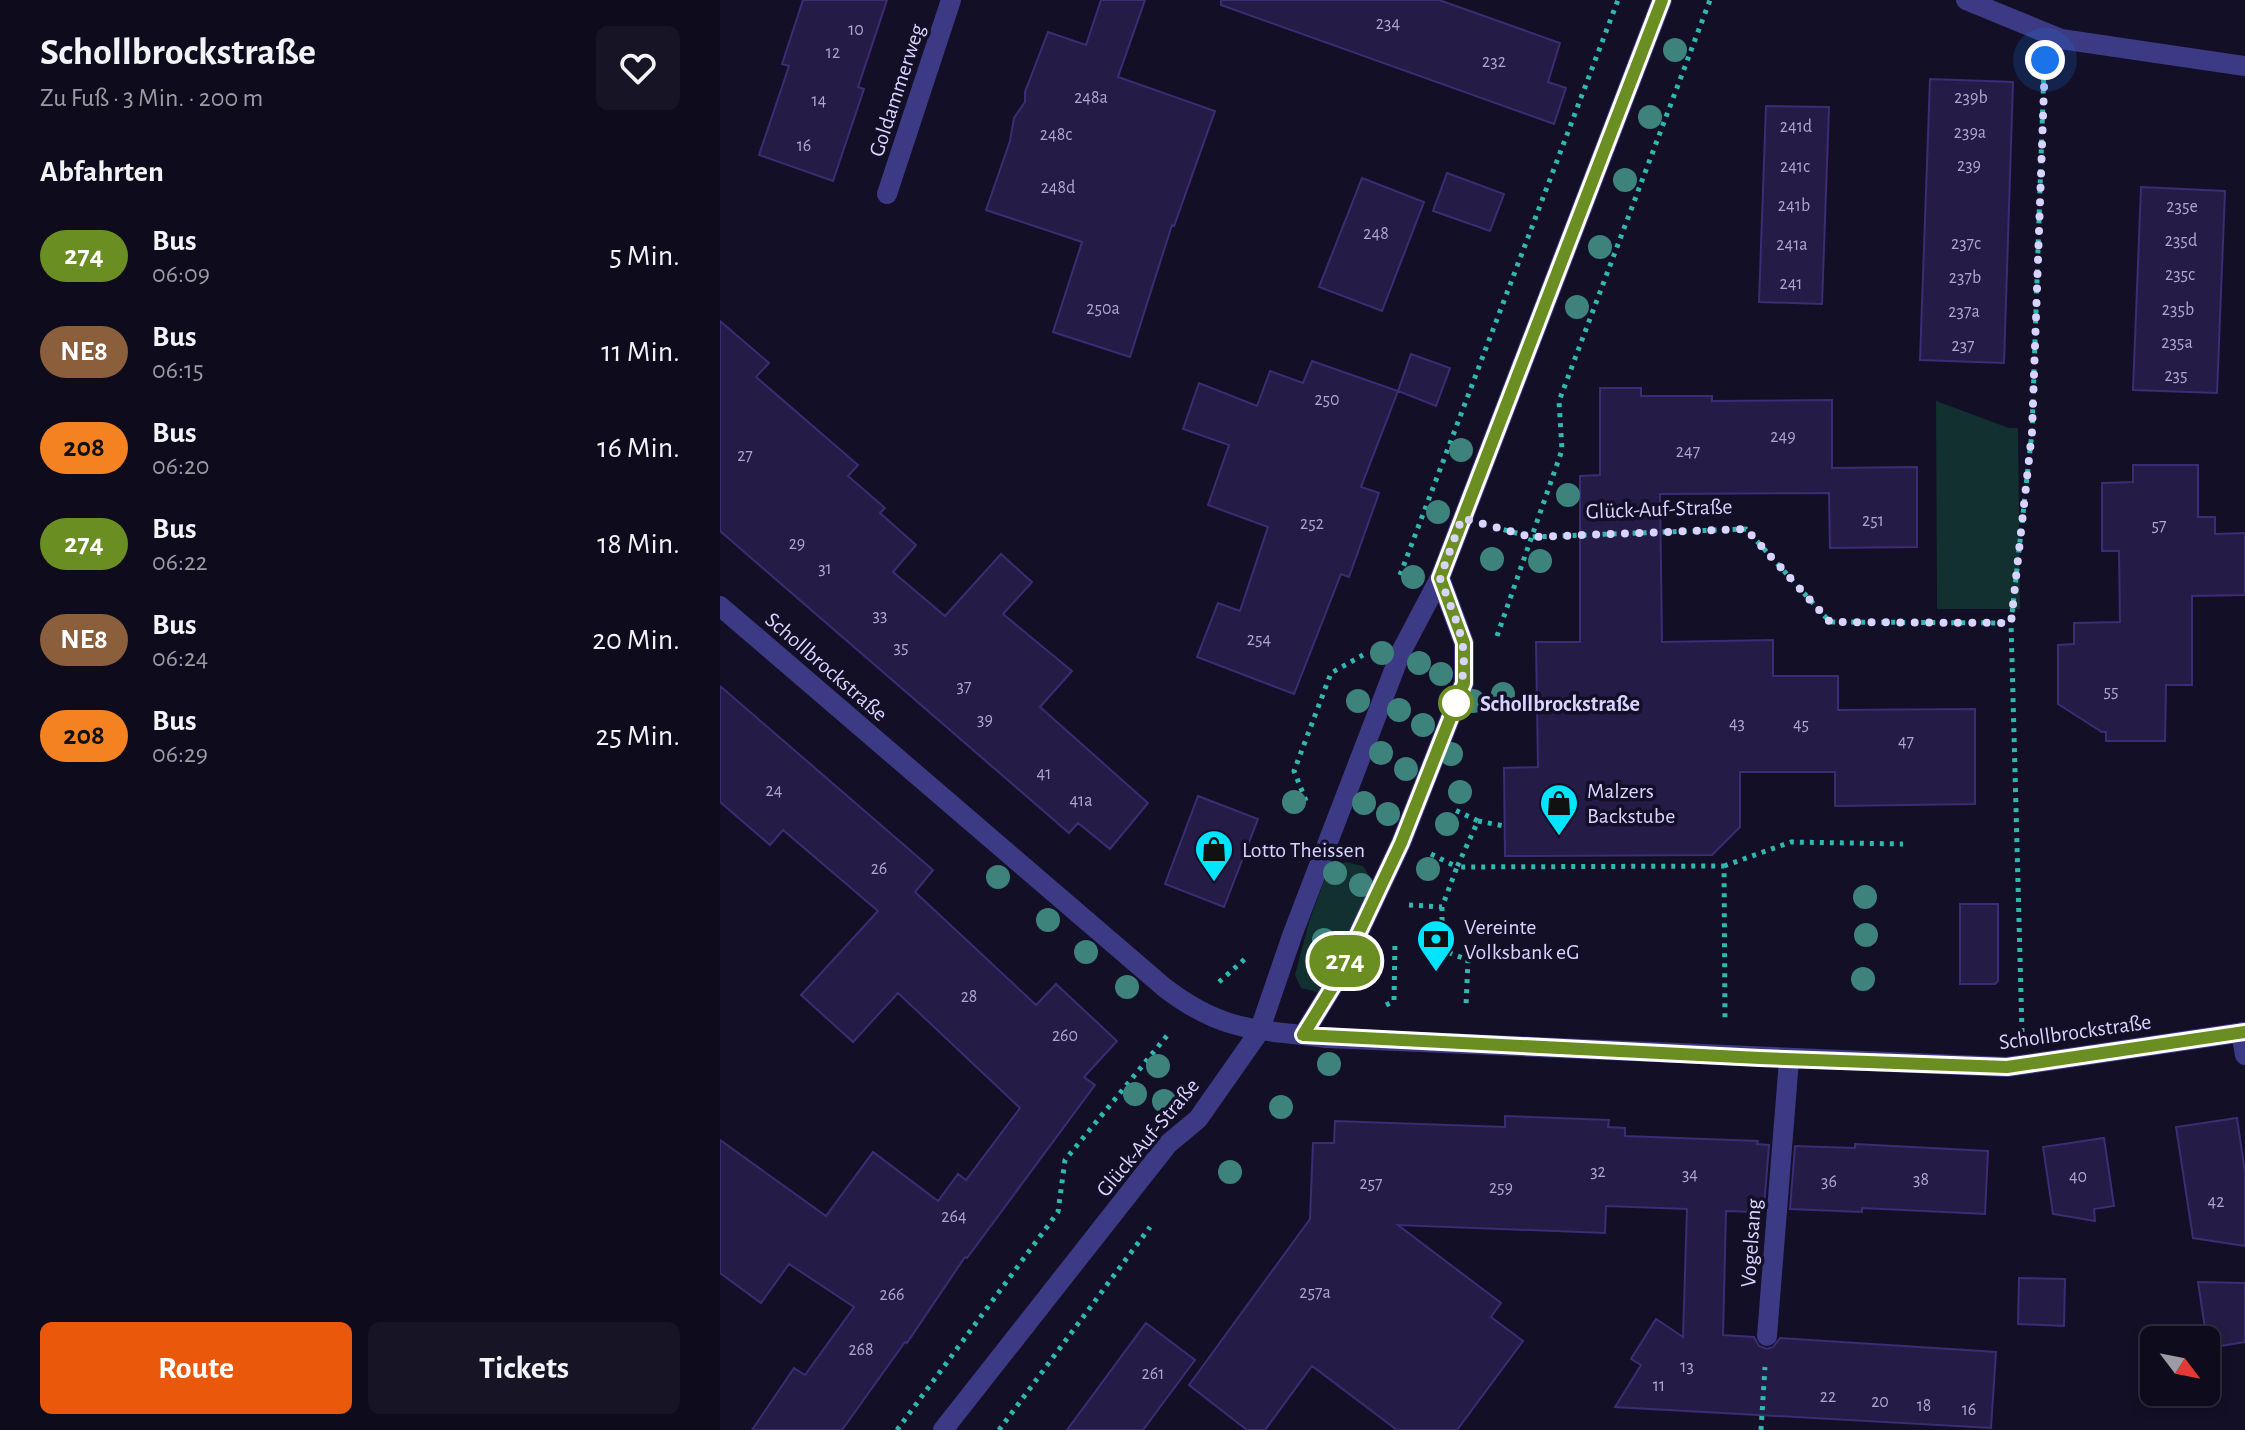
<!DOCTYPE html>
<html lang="de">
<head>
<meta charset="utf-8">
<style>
  body { margin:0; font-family:"Alegreya Sans",sans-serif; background:#171425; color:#f1f3f6; height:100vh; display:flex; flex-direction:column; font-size:30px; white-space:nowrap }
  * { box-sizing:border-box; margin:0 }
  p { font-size:26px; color:#9b9ba3 }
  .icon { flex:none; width:44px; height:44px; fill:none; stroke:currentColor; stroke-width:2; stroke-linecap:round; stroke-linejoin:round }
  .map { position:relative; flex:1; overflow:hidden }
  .panel { display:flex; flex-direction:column; background:#0e0b1c; width:720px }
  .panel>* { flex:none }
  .badge { padding:0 16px; border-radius:26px; font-size:28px; line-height:52px }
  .needle { width:52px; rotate:122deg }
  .controls { position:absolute; left:1420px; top:1326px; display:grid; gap:16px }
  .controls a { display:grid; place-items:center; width:80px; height:80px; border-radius:12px; background:#0e0b1c; box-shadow:0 4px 12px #0003,0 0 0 2px #2e2b3b; font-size:40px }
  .you { position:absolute; width:40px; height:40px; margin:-20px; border:6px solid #fff; border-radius:50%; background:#1a73e8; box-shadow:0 0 0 12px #1a73e833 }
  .map>.badge { position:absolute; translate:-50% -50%; box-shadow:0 0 0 4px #fff }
  h2 { padding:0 40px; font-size:30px; line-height:72px }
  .round { display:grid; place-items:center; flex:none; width:84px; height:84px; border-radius:12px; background:#171425 }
  .summary { display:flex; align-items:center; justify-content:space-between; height:136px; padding:0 40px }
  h1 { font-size:38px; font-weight:700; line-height:60px }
  .button { display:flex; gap:16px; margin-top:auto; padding:16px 40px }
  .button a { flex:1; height:92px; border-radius:12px; background:#ea580c; color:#fff; font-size:32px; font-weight:700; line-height:92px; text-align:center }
  .button a+a { background:#171425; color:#f1f3f6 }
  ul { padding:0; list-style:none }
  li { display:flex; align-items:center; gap:24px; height:96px; padding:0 40px }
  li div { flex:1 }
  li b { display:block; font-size:30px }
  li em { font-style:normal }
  li .badge { min-width:88px; font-weight:700; text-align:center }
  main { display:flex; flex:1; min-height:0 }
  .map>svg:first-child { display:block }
</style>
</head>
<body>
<main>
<section class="panel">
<div class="summary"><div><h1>Schollbrockstraße</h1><p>Zu Fuß · 3 Min. · 200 m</p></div><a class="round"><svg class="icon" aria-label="heart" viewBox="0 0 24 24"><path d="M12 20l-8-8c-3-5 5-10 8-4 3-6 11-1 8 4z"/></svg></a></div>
<h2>Abfahrten</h2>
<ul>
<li><span class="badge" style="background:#6b8e23;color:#fff">274</span><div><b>Bus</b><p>06:09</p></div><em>5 Min.</em></li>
<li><span class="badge" style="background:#8b5e3c;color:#fff">NE8</span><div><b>Bus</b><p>06:15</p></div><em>11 Min.</em></li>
<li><span class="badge" style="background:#f58220;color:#111">208</span><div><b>Bus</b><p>06:20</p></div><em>16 Min.</em></li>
<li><span class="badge" style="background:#6b8e23;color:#fff">274</span><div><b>Bus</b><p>06:22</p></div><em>18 Min.</em></li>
<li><span class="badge" style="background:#8b5e3c;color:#fff">NE8</span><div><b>Bus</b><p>06:24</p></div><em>20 Min.</em></li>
<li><span class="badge" style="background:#f58220;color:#111">208</span><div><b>Bus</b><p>06:29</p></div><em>25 Min.</em></li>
</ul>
<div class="button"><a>Route</a><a>Tickets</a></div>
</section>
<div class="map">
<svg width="1525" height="1430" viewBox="0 0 1525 1430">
  <rect width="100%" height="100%" fill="#130f26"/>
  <path fill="#12302f" d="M1216,401L1289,428H1298L1300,609H1217Z
    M626,862L643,866L653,882L607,985L597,992L581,988L575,975L589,922L608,870Z"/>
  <path fill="#241b47" stroke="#3b2d73" stroke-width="2" d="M83,0H167L138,87L144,89L113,181L39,155L69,66L62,64Z
    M381,0H425L398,77L495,111L454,226L452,225L410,357L333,332L362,242L266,210L290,141L294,118L305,102V92L328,32L366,45Z
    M501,0H719L840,43L828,82L846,88L834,124L501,5Z
    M1210,79L1293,82L1284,363L1200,360Z
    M1046,106L1109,107L1102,304L1039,302Z
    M727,173L784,194L770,231L713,211Z
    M642,178L704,202L662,311L599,287Z
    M1421,187L1505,191L1497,393L1413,390Z
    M0,321L49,363L36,377L138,465L128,476L165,508L160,513L196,545L173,572L225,616L281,554L312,582L283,614L352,671L320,707L428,803L390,849L358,823L349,833L0,531Z
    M691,354L730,368L716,406L678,391Z
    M592,361L678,391L641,487L659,493L629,577L621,574L574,694L477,657L498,603L520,611L548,527L488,505L509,445L463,429L479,383L537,406L550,371L583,383Z
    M880,388H921V396H992V401L1112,400V468L1197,467V547L1110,548L1109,493L940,494L942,642L1053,640V676H1118V710L1255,709V804L1115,806V772H1020V827L992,855L785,856L784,768L818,767L816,642H860V476L880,475Z
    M1413,465H1478V517H1495V534L1525,533V595L1472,596V685H1446L1445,741H1386V732H1382L1338,704V645L1354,644V623L1400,622L1399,551H1382V483L1413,482Z
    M0,686L213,870L195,892L316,1005L336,984L397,1041L364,1077L375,1085L247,1258L245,1257L187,1343L185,1342L122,1430H32L74,1368L85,1375L134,1307L69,1264L41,1303L0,1273V1140L106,1216L153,1152L218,1201L238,1174L246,1180L300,1108L178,993L133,1042L81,995L158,911L63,830L50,845L0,802Z
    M478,796L538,819L504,907L445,884Z
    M1240,904H1278V981L1275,984H1240Z
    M785,1116L889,1120L888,1127L905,1128V1136L1038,1141L1037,1144L1049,1145L1044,1207H1035V1212L1006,1211L1003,1335L1034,1337L1039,1346L1047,1349L1053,1347L1060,1338L1276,1352L1271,1428L895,1407L921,1365L911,1359L936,1319L963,1337L967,1209L886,1206L885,1233L678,1225L781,1303L771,1317L803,1341L737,1430H677L592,1366L545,1430H527L469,1385L590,1219L593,1143H614L615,1121L785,1127Z
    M1517,1118L1525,1172V1246L1473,1238L1456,1127Z
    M1384,1138L1394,1206L1374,1209L1375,1221L1333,1214L1323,1147Z
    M1135,1144L1268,1151L1265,1214L1142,1208V1212L1070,1209L1075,1146L1135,1148Z
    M1299,1278L1345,1279L1344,1326L1298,1324Z
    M1478,1282L1525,1283V1342L1488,1348Z
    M426,1323L475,1360L423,1430H347Z"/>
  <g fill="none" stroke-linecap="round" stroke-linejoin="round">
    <path stroke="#2fb8b0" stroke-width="5" stroke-dasharray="4 6" stroke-linecap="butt" d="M774,527L811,537L1026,529L1110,622L1291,623
      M680,575L898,0
      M777,636L842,450L839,401L990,0
      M586,801L574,771L611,673L643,655
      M758,821L784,826
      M711,854L737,867L758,821L731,808
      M1004,866L1071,842L1183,844
      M689,905L722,907L737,867L1004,866L1005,1020
      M722,907V950L748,960L746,1006
      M499,982L527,957
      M666,1005L674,1001L675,940
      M1302,1032L1291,623L1312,432L1324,68
      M177,1430L338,1212L345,1160L450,1032
      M279,1430L430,1227
      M1041,1430L1045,1367"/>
    <path stroke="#3d3a85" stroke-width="20" d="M1246,0L1341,39L1525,66
      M1521,1032L1525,1055
      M1047,1336L1069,1060"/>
    <path stroke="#3d3a85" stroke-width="20" d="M167,194L231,0
      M0,606L445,988C504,1033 538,1029 607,1038L1287,1067L1525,1032
      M583,1035L615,983L681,843L744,683V643L720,578
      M223,1430L448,1144L478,1119L539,1032L573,933L681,652L720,578L942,0"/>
  </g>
  <g fill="#3d827b">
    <circle cx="955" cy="50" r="12"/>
    <circle cx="930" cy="117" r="12"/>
    <circle cx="905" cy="180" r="12"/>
    <circle cx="880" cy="247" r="12"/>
    <circle cx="857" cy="307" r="12"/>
    <circle cx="741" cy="450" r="12"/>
    <circle cx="848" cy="495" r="12"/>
    <circle cx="718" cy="512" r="12"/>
    <circle cx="772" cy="559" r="12"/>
    <circle cx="820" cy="561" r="12"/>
    <circle cx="693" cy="577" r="12"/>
    <circle cx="662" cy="653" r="12"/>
    <circle cx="699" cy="663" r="12"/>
    <circle cx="721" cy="674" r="12"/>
    <circle cx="783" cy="694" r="12"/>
    <circle cx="638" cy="701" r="12"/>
    <circle cx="753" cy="701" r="12"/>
    <circle cx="679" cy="710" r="12"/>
    <circle cx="703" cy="725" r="12"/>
    <circle cx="661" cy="753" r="12"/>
    <circle cx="731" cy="754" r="12"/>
    <circle cx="686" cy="769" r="12"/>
    <circle cx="740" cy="792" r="12"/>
    <circle cx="574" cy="802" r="12"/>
    <circle cx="644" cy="803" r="12"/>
    <circle cx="668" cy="814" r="12"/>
    <circle cx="727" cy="824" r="12"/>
    <circle cx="708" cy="869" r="12"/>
    <circle cx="615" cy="873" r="12"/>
    <circle cx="278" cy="877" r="12"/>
    <circle cx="641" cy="885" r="12"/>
    <circle cx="1145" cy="897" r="12"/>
    <circle cx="328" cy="920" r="12"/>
    <circle cx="1146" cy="935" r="12"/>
    <circle cx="604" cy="940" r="12"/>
    <circle cx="366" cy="952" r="12"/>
    <circle cx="1143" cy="979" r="12"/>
    <circle cx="407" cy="987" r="12"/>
    <circle cx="609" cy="1064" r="12"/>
    <circle cx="438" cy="1066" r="12"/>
    <circle cx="415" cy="1094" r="12"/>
    <circle cx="444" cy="1101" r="12"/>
    <circle cx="561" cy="1107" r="12"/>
    <circle cx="510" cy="1172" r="12"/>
  </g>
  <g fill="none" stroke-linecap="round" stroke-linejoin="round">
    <g stroke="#fff" stroke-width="18">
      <path id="line" d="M942,0L720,578L744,643V683L681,843L615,983L583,1035L1040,1058L1287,1067L1525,1032"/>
    </g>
    <use href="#line" stroke="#6b8e23" stroke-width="12"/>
    <path stroke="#d9d4ff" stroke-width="8" stroke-dasharray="0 14.4" d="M736,703L733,710C755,653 740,632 720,578L742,518L811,537L1026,529L1110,622L1291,623L1312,432L1325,60"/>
  </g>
  <defs>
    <g id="shop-pin" transform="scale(2)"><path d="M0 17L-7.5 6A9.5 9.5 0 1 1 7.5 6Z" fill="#00e5ff" stroke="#130f26"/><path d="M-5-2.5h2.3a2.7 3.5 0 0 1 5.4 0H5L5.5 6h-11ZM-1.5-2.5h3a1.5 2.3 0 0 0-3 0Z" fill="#111"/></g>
    <g id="bank-pin" transform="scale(2)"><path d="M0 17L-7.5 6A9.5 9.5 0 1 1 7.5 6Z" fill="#00e5ff" stroke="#130f26"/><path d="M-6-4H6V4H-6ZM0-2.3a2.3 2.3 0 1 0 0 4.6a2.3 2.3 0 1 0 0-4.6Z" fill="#111"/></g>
  </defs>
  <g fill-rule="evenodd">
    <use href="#shop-pin" x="839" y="803"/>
    <use href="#shop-pin" x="494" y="849"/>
    <use href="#bank-pin" x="716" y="939"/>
  </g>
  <circle fill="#fff" stroke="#6b8e23" stroke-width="4" cx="736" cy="703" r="16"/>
  <g text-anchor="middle" stroke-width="7" stroke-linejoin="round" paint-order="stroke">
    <g font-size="18" fill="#aca6d1">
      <text x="668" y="29">234</text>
      <text x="136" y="35">10</text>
      <text x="113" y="58">12</text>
      <text x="774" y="67">232</text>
      <text x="371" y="103">248a</text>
      <text x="1251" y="103">239b</text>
      <text x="99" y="106">14</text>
      <text x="1076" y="132">241d</text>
      <text x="1250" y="138">239a</text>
      <text x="336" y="140">248c</text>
      <text x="84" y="151">16</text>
      <text x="1249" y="171">239</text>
      <text x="1075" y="172">241c</text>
      <text x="338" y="193">248d</text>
      <text x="1074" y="211">241b</text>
      <text x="1462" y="212">235e</text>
      <text x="656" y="239">248</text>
      <text x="1461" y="246">235d</text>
      <text x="1246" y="249">237c</text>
      <text x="1072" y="250">241a</text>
      <text x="1460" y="280">235c</text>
      <text x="1245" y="283">237b</text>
      <text x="1071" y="289">241</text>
      <text x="383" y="314">250a</text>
      <text x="1458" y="315">235b</text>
      <text x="1244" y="317">237a</text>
      <text x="1457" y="348">235a</text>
      <text x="1243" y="351">237</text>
      <text x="1456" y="381">235</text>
      <text x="607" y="405">250</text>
      <text x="1063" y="442">249</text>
      <text x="968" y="457">247</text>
      <text x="25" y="461">27</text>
      <text x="1153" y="526">251</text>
      <text x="592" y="529">252</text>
      <text x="1439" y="531">57</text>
      <text x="77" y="549">29</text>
      <text x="105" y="574">31</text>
      <text x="160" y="621">33</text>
      <text x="539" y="645">254</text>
      <text x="181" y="653">35</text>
      <text x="244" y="692">37</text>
      <text x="1391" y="697">55</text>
      <text x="265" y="725">39</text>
      <text x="1017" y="729">43</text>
      <text x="1081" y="730">45</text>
      <text x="1186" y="747">47</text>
      <text x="324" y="779">41</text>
      <text x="54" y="796">24</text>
      <text x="361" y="806">41a</text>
      <text x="159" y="874">26</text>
      <text x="249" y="1002">28</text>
      <text x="345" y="1041">260</text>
      <text x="878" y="1177">32</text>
      <text x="970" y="1180">34</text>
      <text x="1358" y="1182">40</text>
      <text x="1201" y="1185">38</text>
      <text x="1109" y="1187">36</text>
      <text x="651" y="1189">257</text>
      <text x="781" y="1193">259</text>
      <text x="1496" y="1207">42</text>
      <text x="234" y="1222">264</text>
      <text x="595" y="1298">257a</text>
      <text x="172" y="1300">266</text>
      <text x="141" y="1355">268</text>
      <text x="967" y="1372">13</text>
      <text x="433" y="1379">261</text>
      <text x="939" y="1391">11</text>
      <text x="1108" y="1402">22</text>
      <text x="1160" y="1407">20</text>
      <text x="1204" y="1411">18</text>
      <text x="1249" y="1415">16</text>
    </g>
    <g font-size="22" fill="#d9d4ff" stroke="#130f26">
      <text transform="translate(176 90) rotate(-72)" y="8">Goldammerweg</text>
      <text transform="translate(939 508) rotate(-2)" y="8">Glück-Auf-Straße</text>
      <text transform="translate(107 666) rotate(41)" y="8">Schollbrockstraße</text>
      <text transform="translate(1355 1031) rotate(-8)" y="8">Schollbrockstraße</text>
      <text transform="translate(427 1137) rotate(-50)" y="8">Glück-Auf-Straße</text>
      <text transform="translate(1030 1243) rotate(-86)" y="8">Vogelsang</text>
    </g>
    <g font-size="22" font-weight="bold" fill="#d9d4ff" stroke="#130f26" text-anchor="start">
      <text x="760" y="711">Schollbrockstraße</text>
    </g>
    <g font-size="22" fill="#d9d4ff" stroke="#130f26" text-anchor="start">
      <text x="867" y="798">Malzers<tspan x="867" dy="25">Backstube</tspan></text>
      <text x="522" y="857">Lotto Theissen</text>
      <text x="744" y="934">Vereinte<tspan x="744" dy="25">Volksbank eG</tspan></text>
    </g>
  </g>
</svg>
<div class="controls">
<a><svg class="needle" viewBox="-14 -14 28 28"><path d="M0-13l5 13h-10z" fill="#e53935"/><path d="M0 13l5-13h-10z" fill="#9b9ba3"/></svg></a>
</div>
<div class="you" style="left:1325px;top:60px"></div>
<b class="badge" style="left:625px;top:961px;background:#6b8e23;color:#fff">274</b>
</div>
</main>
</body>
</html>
